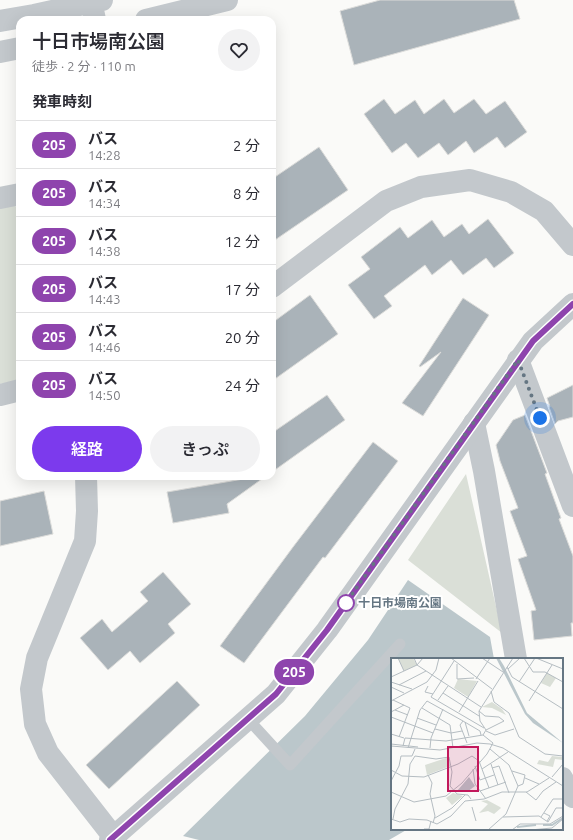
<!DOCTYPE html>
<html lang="ja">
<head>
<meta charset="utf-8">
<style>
  body { margin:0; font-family:Ubuntu,"Noto Sans JP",sans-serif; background:#f2f2f3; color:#2b2b33; height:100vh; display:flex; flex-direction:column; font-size:15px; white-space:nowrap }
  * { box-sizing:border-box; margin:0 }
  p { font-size:13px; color:#7c7c81 }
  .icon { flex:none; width:22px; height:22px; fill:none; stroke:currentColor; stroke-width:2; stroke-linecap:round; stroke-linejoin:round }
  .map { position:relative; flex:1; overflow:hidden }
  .details { position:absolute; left:16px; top:16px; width:260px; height:464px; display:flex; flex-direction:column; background:#fff; border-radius:12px; box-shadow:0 4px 16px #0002 }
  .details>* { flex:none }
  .badge { padding:0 8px; border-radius:13px; font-size:14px; line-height:26px }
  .you { position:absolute; width:20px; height:20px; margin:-10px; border:3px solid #fff; border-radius:50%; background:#1a73e8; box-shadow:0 0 0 6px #1a73e833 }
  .map>.badge { position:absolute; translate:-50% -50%; box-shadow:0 0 0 2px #fff }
  h2 { padding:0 16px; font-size:15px; line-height:36px }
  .round { display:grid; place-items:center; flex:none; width:42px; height:42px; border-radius:21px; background:#f2f2f3 }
  .overview { display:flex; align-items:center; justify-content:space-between; height:68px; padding:0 16px }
  h1 { font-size:19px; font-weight:600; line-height:30px }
  .cta { display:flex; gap:8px; margin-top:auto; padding:8px 16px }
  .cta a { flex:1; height:46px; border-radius:24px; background:#7c3aed; color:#fff; font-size:16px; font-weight:600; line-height:46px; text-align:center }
  .cta a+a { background:#f2f2f3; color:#2b2b33 }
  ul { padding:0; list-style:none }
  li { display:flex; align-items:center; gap:12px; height:48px; padding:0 16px; border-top:1px solid #e1e1e2 }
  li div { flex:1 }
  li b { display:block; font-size:15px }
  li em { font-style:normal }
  li .badge { min-width:44px; font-weight:700; text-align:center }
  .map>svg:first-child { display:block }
</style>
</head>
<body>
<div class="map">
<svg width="573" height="840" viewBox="0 0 573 840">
  <rect width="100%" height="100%" fill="#fafaf8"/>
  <path fill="#dadfd7" d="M15,203L20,225V380L0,384V206Z
    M466,474L502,633L408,560Z"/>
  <path fill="#bbc7cb" d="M408,580L490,637L494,659H392V829H408L389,840H199L183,836L305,716L368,640Z"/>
  <path fill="#aab3b9" stroke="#dcdcda" d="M380,0H514L520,19L354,65L340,11Z
    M384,99L395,114L415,100L424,114L444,99L454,113L474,99L486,114L505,101L527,132L505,148L497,137L474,153L466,141L448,155L439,143L418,158L406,143L392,153L364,114Z
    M319,147L348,190L272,242V179Z
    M488,219L514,253L494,268L486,258L463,275L451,260L432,275L425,265L384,296L392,306L374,319L348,285L370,269L361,257L400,227L408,238L432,220L444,237L462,224L469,234Z
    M310,295L338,334L272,381V323Z
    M463,298L489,315L423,416L402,403L441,352L420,367L419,366Z
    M573,385V417L558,421L555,424L549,407H550L547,398Z
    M327,395L345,420L272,472V433Z
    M525,415L547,473L545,474L561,518L559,519L573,556V623H571L572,636L534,640L531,611L536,610L518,559L527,556L510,511L518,508L500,461L496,445L513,420Z
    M373,442L398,461L325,558L323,557L244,663L220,646L293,547Z
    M261,476H266L227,504L229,513L173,523L167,492Z
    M44,491L53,534L0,546V501Z
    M163,572L191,604L168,624L175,633L140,663L130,651L108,670L80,638L102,619L112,632L148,601L140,592Z
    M177,681L200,705L109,789L86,765Z"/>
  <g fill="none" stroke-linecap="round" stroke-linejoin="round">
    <path stroke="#c3c8cc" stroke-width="11" d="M248,719L290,765L400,644"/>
    <path stroke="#c3c8cc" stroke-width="22" d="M91,0L95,20
      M0,198L20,194
      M518,360L573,506
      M474,423L484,471L516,659
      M562,778L573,797"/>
    <path stroke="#c3c8cc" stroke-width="22" d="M146,20L227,0
      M0,21L34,15L102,0
      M0,52L20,48
      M272,287L386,201L421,187L470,180L511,192L544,211L573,245
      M0,395L20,390
      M86,476L87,511L85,541L37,658L31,689L35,724L48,753L116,840
      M110,840L276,694L327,630L533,341L573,304"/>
  </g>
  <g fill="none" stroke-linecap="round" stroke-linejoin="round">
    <g stroke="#fff" stroke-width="9">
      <path id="line" d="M110,840L276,694L327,630L533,341L573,304"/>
    </g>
    <use href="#line" stroke="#8e44ad" stroke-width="6"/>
    <path stroke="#657683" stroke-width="4" stroke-dasharray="0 7.2" d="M346,603L345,604L518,360L540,418"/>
  </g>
  <circle fill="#fff" stroke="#8e44ad" stroke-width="2" cx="346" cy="603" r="8"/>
  <g text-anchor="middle" stroke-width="4" stroke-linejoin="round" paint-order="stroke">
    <g font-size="12" font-weight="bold" fill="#657683" stroke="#fff" text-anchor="start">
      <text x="358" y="607">十日市場南公園</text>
    </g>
  </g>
  <g transform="translate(391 658)">
    <rect width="172" height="172" fill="#fafaf8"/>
    <path d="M7,0H22L26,7L13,13ZM156,15L165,20L159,29L150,25ZM67,21L86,23L77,39L63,30ZM101,44L111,51L115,57L101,50L91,49ZM161,98L171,99L172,102L164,101L162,109L146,106L148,102L157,104ZM58,99L59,108L36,117L34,107ZM62,135L72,138L61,147L55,140ZM96,142L109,149L110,150L103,156L97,153L88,155L97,146L90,143Z" fill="#dadfd7"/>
    <path d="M105,0H108L113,8L136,55L172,85L142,65L134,56ZM78,119L84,128L76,134L66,133Z" fill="#bbc7cb"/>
    <path fill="none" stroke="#bbc7cb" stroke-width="2" d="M152,167H161L172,160M126,169L145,167"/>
    <path fill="none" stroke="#b5bdc2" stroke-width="1" d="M7,0L13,13M23,0L26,7L90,49M60,0L101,31M91,0L112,14M133,0L142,14H154L172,24M145,0L172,11M63,3L40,39L93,70M66,6V21L83,20M116,9L121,19L172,51M117,11L129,0M0,19L26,7L32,0M85,21L99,0M0,24L21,31M128,24L144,0M8,27L35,13M37,28L34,34L42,36M0,29L13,35M100,33L103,44L118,55L128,79L154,96L172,98M52,35L88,58M2,42L19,50L8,79M47,42L57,28M0,43L36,24L45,12L48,0M138,43L161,7M31,50L59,67L62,90M4,52L17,57M88,53L94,58L108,59L113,63L95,72M0,54L13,47M68,54L87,23M0,59L42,75M26,60L45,67M72,63L89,73L90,77M74,64L78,78M44,71L60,75L71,73M95,73L104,77L123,71M0,76L13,80M102,85L92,77L95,72L89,63L88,53L122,0M0,86L27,89M0,88L49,92L86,85L99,86L112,90L172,128M12,88L14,80L55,83L92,77M17,90L29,52L36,43L72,63L69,67L76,85M39,90L40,80L52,51M100,106L107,127M84,108L89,122L103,117M101,110L108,108L118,135M82,111L84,126L95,141M91,111L117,94M0,112L11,118L33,119L67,106L81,98L88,103L98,130M121,113L134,117L132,126L127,128M37,117L41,125L39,136L44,158L42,165M161,119L172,106M134,120L148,126M0,123L8,108L10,98H21L24,91M89,133L115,124M0,134L23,144L55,138L71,125L96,96L102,85M135,134L145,142L152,133L165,124M81,149L85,163M153,155L159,158L156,163M112,159L148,158L157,164L165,150H172M150,159L162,141H172M44,160L61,150L74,137M0,161L9,164L18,161L36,162L46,166L60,158L74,143L93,141L111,134H136L158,120M2,161L4,151L17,126L19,106L24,98L45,101L58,99L61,114L59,128L66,136L77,137L80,141M33,171H38L40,163M97,172L115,156L127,128L118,107L99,91M121,172L129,166H159L172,158M139,172L161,170L172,161"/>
    <path fill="#c2185b" fill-opacity="0.15" stroke="#c2185b" stroke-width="2" d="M57,89H87V133H57Z"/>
    <rect width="172" height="172" fill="none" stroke="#657683" stroke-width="2"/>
  </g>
</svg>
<div class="you" style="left:540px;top:418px"></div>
<b class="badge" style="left:294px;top:672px;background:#8e44ad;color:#fff">205</b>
<section class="details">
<div class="overview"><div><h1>十日市場南公園</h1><p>徒歩 · 2 分 · 110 m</p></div><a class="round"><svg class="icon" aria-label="heart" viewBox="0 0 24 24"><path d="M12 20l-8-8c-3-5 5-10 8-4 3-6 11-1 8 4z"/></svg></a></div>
<h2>発車時刻</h2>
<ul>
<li><span class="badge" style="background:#8e44ad;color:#fff">205</span><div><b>バス</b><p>14:28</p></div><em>2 分</em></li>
<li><span class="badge" style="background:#8e44ad;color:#fff">205</span><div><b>バス</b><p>14:34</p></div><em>8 分</em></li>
<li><span class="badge" style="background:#8e44ad;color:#fff">205</span><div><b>バス</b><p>14:38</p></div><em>12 分</em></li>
<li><span class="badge" style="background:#8e44ad;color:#fff">205</span><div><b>バス</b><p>14:43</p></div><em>17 分</em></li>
<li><span class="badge" style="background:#8e44ad;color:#fff">205</span><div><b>バス</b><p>14:46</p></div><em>20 分</em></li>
<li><span class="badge" style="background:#8e44ad;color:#fff">205</span><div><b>バス</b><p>14:50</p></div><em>24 分</em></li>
</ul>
<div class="cta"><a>経路</a><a>きっぷ</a></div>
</section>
</div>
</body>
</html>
